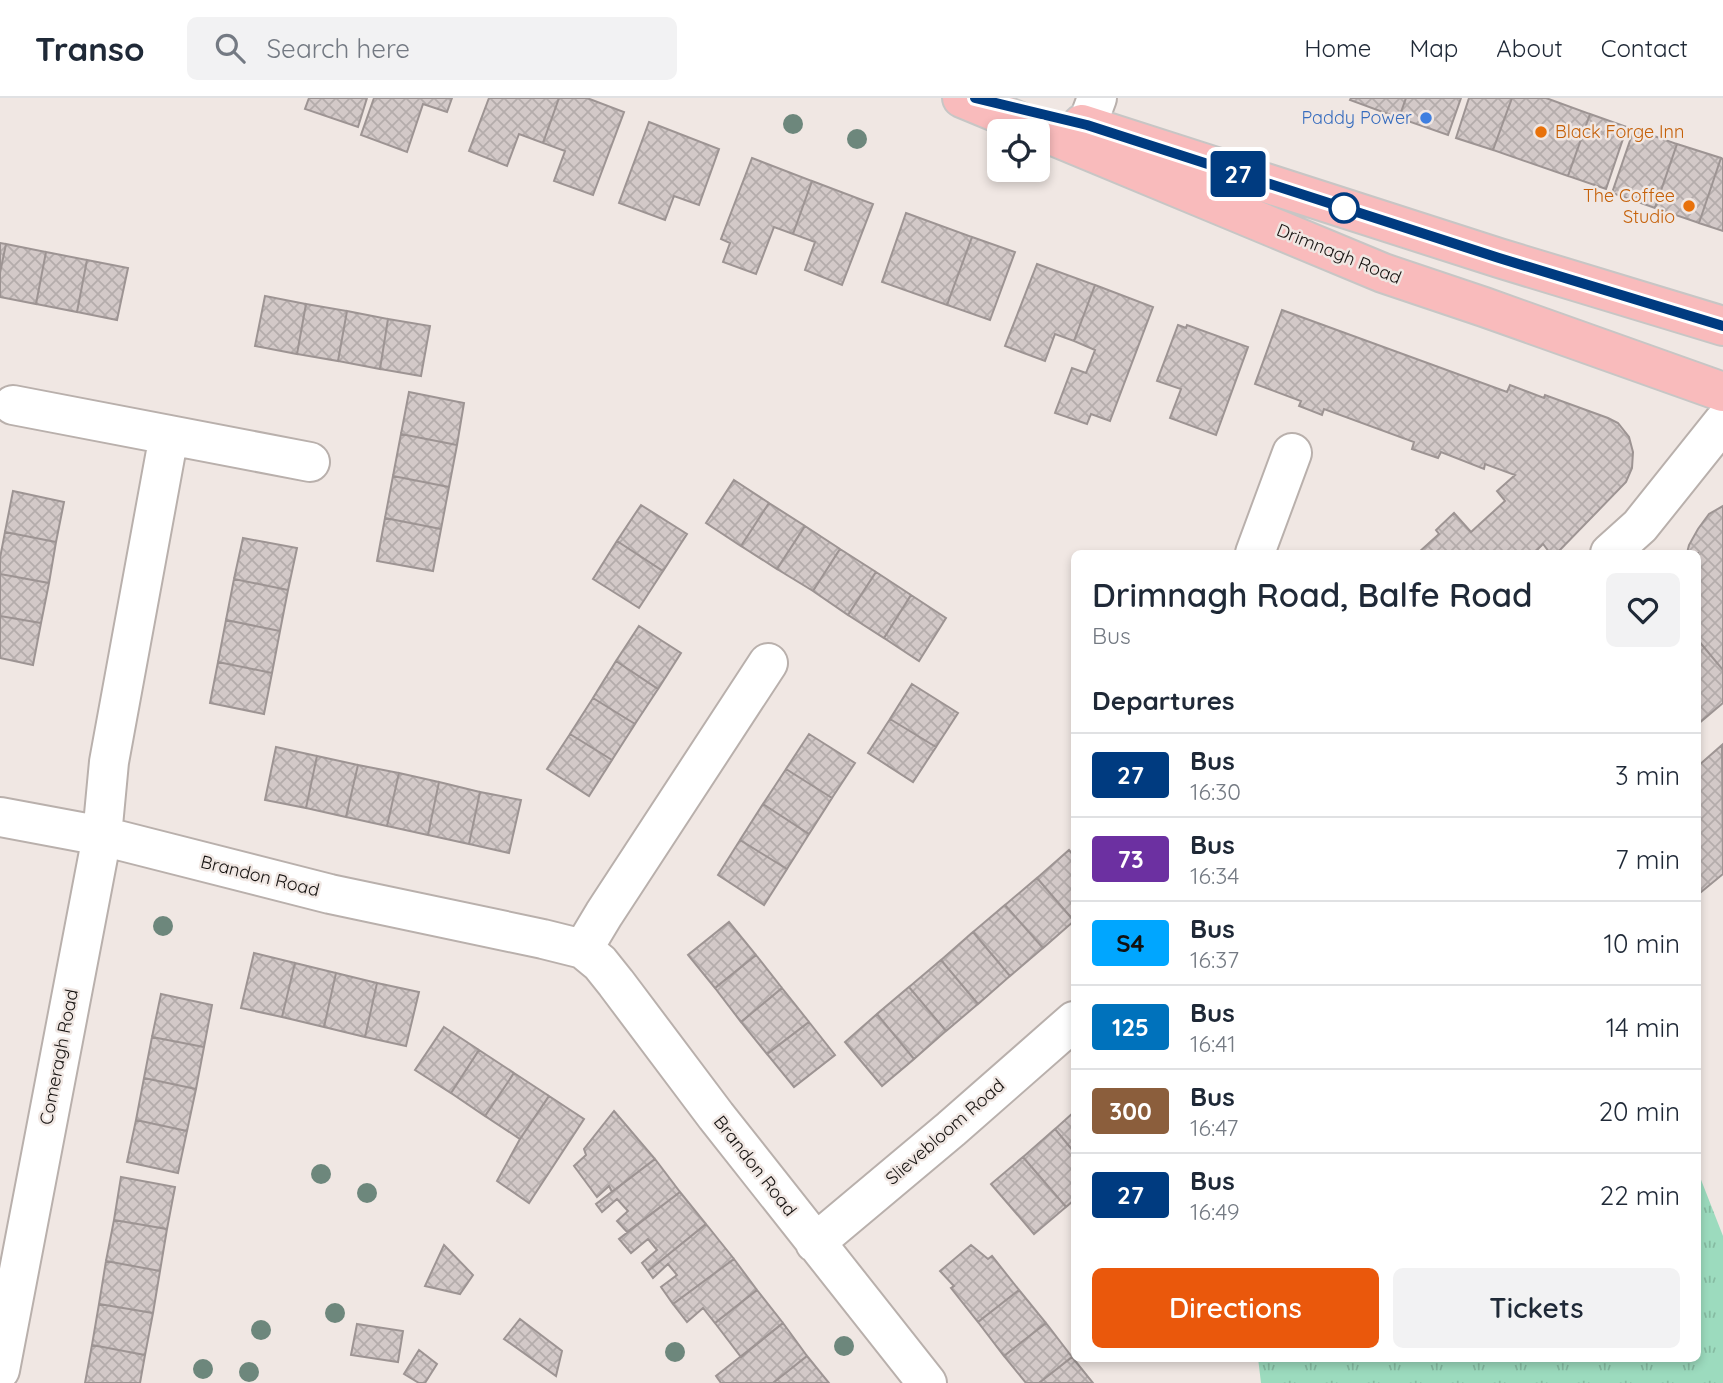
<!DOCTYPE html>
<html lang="en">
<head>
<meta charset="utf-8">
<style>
  body { margin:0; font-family:Quicksand,sans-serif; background:#f2f2f3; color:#1f2937; height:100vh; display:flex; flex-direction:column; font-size:26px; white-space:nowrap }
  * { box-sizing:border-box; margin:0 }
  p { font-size:23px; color:#747a83 }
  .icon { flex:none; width:38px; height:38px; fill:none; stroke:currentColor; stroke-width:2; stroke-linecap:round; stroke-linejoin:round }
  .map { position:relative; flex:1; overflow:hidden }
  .sheet { position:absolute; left:1071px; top:452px; width:630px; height:812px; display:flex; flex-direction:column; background:#fff; border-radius:10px; box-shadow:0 4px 10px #0003 }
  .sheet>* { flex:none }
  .badge { padding:0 14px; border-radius:5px; font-size:24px; line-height:46px }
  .buttons { position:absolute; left:987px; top:21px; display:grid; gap:14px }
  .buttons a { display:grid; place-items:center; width:63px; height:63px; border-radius:10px; background:#fff; box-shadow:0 4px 10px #0003; font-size:35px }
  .map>.badge { position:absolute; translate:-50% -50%; box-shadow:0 0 0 4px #fff }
  h2 { padding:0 21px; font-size:26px; line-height:63px }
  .round { display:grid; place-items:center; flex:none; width:74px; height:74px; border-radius:10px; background:#f2f2f3 }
  .overview { display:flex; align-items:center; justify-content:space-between; height:119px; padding:0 21px }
  h1 { font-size:33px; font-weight:600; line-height:52px }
  .cta { display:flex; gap:14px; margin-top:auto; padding:14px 21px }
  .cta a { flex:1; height:80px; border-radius:10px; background:#ea580c; color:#fff; font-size:28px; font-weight:600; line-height:80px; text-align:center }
  .cta a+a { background:#f2f2f3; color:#1f2937 }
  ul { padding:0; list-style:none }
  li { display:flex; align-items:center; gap:21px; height:84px; padding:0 21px; border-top:2px solid #e0e1e3 }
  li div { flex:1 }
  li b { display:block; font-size:26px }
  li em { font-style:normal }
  li .badge { min-width:77px; font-weight:700; text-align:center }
  header { display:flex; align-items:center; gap:42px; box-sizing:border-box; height:98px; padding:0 35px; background:#fff; border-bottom:2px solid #e0e1e3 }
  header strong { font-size:33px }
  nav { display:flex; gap:38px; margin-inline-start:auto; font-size:24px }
  .search { width:490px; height:63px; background:#f2f2f3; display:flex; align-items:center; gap:18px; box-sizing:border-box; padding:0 24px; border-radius:10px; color:#747a83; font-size:26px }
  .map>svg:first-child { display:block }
</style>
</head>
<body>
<header>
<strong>Transo</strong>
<div class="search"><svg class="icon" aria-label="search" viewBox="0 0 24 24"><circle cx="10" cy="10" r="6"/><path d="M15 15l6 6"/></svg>Search here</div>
<nav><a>Home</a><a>Map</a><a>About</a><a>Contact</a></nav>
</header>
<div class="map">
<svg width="1723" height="1285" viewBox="0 0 1723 1285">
  <defs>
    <pattern id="park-tufts" width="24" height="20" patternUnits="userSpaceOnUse" patternTransform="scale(1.75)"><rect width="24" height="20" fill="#9cdbbe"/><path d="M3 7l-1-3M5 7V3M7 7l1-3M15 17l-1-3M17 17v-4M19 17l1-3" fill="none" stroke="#86bba2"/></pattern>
    <pattern id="building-cross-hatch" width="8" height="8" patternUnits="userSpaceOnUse" patternTransform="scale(1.75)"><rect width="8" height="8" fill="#d3c9c8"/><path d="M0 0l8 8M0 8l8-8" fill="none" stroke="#b4acab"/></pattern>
  </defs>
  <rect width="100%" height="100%" fill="#f0e7e3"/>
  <path fill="url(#park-tufts)" d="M1698,1074L1723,1138V1285H1261L1258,1260H1698Z"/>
  <path fill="url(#building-cross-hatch)" stroke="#9d9493" stroke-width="2" d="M309,0H367L358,29L305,11Z
    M374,0H452L447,14L423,6L407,54L361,37Z
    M489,0H559L543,45L519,36L507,68L469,53Z
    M559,0H587L624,14L593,97L554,83L565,53L543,45Z
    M1351,0H1406L1399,20L1350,2Z
    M1406,0H1461L1448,37L1399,20Z
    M1469,0H1512L1493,52L1456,40Z
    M1512,0H1546L1590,16L1568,78L1493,52Z
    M1590,16L1627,29L1606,91L1568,78Z
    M649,24L719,51L699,107L674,98L665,122L619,105Z
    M1634,31L1677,46L1655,110L1612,95Z
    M1677,46L1721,60L1699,125L1655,110Z
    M752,60L812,83L793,136L774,129L756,176L723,164L730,145L721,141Z
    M1721,60L1723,61V133L1699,125Z
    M812,83L873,106L842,187L805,172L815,144L793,136Z
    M906,115L972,139L947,207L882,184Z
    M972,139L1015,154L990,222L947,207Z
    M0,145L6,146L0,175Z
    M6,146L46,154L36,206L0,199V175Z
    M46,154L87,162L77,214L36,206Z
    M87,162L128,170L117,222L77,214Z
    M1037,166L1095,187L1074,243L1055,236L1045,263L1005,248Z
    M1095,187L1153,209L1110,323L1091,316L1087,326L1055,315L1072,270L1086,275L1095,252L1074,243Z
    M265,198L306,206L297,256L255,248Z
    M306,206L347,213L338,263L297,256Z
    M1282,212L1507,294L1510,287L1544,300L1545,297L1608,320L1618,325L1629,339L1633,354L1632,370L1626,384L1557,455H1550L1543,446L1534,455H1418L1439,436L1436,432L1454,415L1471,434L1505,403L1497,393L1515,377L1485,366L1484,371L1441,354L1438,360L1412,351L1414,344L1324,311L1322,317L1299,308L1301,303L1255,286Z
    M347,213L388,221L380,271L338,263Z
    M388,221L430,228L421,278L380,271Z
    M1178,227L1186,230L1187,227L1248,249L1216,337L1170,320L1181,291L1157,283Z
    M409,294L464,305L457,347L401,336Z
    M401,336L457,347L449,389L393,378Z
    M393,378L449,389L441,431L385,420Z
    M734,382L769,405L741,448L706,425Z
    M13,393L64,404L56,444L5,434Z
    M769,405L805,428L777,471L741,448Z
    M641,407L687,436L663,473L617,443Z
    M1723,408V572L1698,542V455H1687L1689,447L1698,431L1709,416Z
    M385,420L441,431L433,473L377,463Z
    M805,428L840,451L813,493L777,471Z
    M5,434L56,444L49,485L0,476V460Z
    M243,440L297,450L288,492L234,481Z
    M617,443L663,473L639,510L593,481Z
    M840,451L876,474L848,517L813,493Z
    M876,474L911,497L884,540L848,517Z
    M0,476L49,485L41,525L0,518Z
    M234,481L288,492L280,533L226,522Z
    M911,497L946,520L919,563L884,540Z
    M0,518L41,525L33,567L0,560Z
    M226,522L280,533L272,575L218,564Z
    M639,528L681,555L658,591L616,563Z
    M1698,542L1723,572V605L1698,626Z
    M616,563L658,591L635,626L593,600Z
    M218,564L272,575L264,616L210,605Z
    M912,586L958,615L936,649L890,621Z
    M593,600L635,626L612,662L570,636Z
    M890,621L936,649L913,684L868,655Z
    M570,636L612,662L589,698L547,671Z
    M809,636L855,665L832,700L786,671Z
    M1722,647L1723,776L1700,795L1698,793V668Z
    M276,649L317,658L306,710L265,702Z
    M317,658L358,667L346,719L306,710Z
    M358,667L399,675L387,728L346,719Z
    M786,671L832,700L809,736L763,706Z
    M399,675L439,684L428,737L387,728Z
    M439,684L480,694L469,746L428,737Z
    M480,694L521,702L509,755L469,746Z
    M763,706L809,736L787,771L740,742Z
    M740,742L787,771L764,807L718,777Z
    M1069,752L1074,758V823L1037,780Z
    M1037,780L1074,823L1043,850L1005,807Z
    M1005,807L1043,850L1010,878L973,834Z
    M729,824L756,857L715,890L688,857Z
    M973,834L1010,878L978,906L941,862Z
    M254,855L295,865L282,919L241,910Z
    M756,857L782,890L741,924L715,890Z
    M941,862L978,906L946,933L909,889Z
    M295,865L336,875L324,929L282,919Z
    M336,875L377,885L365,939L324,929Z
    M377,885L419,894L406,948L365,939Z
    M909,889L946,933L914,961L877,916Z
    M782,890L809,924L767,956L741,924Z
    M161,896L212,907L204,949L152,939Z
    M877,916L914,961L882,988L845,944Z
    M809,924L835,957L794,989L767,956Z
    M444,929L479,952L451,995L415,972Z
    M152,939L204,949L196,991L144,980Z
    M479,952L514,975L485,1018L451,995Z
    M514,975L549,998L520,1041L485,1018Z
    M144,980L196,991L187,1033L136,1022Z
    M549,998L584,1021L529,1105L497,1083L520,1041Z
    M614,1013L655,1061L612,1094L609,1088L597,1099L574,1068L586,1057L584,1051Z
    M1074,1014V1054L1055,1031Z
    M136,1022L187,1033L178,1075L127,1064Z
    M1055,1031L1074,1054V1102L1066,1109L1023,1059Z
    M1023,1059L1066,1109L1034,1136L991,1086Z
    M655,1061L680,1094L627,1134L617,1123L628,1113L617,1101L602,1114L596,1106Z
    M121,1079L175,1089L167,1131L114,1122Z
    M680,1094L706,1126L648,1173L642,1165L657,1152L648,1141L631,1155L619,1141Z
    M114,1122L167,1131L160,1173L106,1163Z
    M706,1126L734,1161L673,1206L661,1189L677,1177L668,1166L653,1180L648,1173Z
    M444,1147L473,1177L460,1196L425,1188Z
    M971,1147L988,1161L992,1158L1019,1192L978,1224L951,1190L954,1188L940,1173Z
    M734,1161L757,1192L715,1225L703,1210L687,1224L673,1206Z
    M106,1163L160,1173L153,1215L99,1206Z
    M757,1192L783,1225L741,1259L715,1225Z
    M1019,1192L1046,1225L1004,1258L978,1224Z
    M99,1206L153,1215L145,1257L92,1247Z
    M520,1221L562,1253L556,1278L504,1241Z
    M783,1225L807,1258L773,1285H721L716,1278Z
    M1046,1225L1072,1259L1039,1285H1026L1004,1258Z
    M357,1226L403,1233L398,1264L351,1257Z
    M92,1247L145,1257L140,1285H85Z
    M419,1252L437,1266L425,1285H419L404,1276Z
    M807,1258L829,1285H773Z
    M1072,1259L1093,1285H1039Z"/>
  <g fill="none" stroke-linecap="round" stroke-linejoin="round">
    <g stroke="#b9b0ac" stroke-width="42">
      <path id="minor" d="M1087,27L1097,0
        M13,307L310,364
        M1255,455L1292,355
        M1610,455L1640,428L1723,324
        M0,719L102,738L330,796L543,841L583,851L600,865L616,885L716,1018L927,1285
        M583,851L604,816L768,565
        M815,1145L951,1031L1074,923
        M0,1272L102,738L109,664L169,337"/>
    </g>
    <g stroke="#c7c6c5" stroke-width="42">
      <path id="major" d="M962,0L1383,175L1484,209L1723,294
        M1082,26L1499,160L1723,228"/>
    </g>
    <use href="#minor" stroke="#fff" stroke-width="38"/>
    <use href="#major" stroke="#f9bbbc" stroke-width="38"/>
  </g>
  <g fill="#6d877c">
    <circle cx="793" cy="26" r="10"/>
    <circle cx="857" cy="41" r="10"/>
    <circle cx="163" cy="828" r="10"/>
    <circle cx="321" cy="1076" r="10"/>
    <circle cx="367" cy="1095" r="10"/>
    <circle cx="335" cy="1215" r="10"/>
    <circle cx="261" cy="1232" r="10"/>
    <circle cx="844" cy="1248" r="10"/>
    <circle cx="675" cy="1254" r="10"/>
    <circle cx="203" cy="1271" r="10"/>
    <circle cx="249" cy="1274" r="10"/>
  </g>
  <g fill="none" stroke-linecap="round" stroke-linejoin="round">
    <g stroke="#fff" stroke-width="16">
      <path id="line" d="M975,0L1087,27L1499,160L1723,228"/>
    </g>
    <use href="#line" stroke="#003b80" stroke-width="10"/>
  </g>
  <circle fill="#3f7fe0" stroke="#f0e7e3" stroke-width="2.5" cx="1426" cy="20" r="7"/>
  <g fill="#e8710a" stroke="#f0e7e3" stroke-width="2.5">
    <circle cx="1541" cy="34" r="7"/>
    <circle cx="1689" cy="108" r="7"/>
  </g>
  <circle fill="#fff" stroke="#003b80" stroke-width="3.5" cx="1344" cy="110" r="14"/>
  <g text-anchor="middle" stroke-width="5" stroke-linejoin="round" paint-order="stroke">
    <g font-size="18" fill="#366cbe" stroke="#f0e7e3" text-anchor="end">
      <text x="1412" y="26">Paddy Power</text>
    </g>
    <g font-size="18" fill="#c56008" stroke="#f0e7e3" text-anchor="start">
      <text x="1555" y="40">Black Forge Inn</text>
      <text x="1675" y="104" text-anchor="end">The Coffee<tspan x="1675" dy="21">Studio</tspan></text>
    </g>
    <g font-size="18" fill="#14110f" stroke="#f0e7e3">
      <text transform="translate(1339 156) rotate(22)" y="6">Drimnagh Road</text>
      <text transform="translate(260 778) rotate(14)" y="6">Brandon Road</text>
      <text transform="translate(59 959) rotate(-79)" y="6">Comeragh Road</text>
      <text transform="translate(945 1034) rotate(-41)" y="6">Slievebloom Road</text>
      <text transform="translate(755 1068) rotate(52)" y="6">Brandon Road</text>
    </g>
  </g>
</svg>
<div class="buttons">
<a><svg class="icon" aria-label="locate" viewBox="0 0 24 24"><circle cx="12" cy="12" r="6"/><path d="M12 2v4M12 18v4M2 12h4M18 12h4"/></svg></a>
</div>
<b class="badge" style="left:1238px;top:76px;background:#003b80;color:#fff">27</b>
<section class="sheet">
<div class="overview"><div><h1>Drimnagh Road, Balfe Road</h1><p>Bus</p></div><a class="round"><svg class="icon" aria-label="heart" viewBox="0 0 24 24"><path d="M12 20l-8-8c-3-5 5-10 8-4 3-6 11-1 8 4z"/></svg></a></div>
<h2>Departures</h2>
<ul>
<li><span class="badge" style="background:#003b80;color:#fff">27</span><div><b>Bus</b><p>16:30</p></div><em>3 min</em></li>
<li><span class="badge" style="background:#6c30a1;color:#fff">73</span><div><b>Bus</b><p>16:34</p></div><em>7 min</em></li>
<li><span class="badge" style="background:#00a6ff;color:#111">S4</span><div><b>Bus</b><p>16:37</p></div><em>10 min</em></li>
<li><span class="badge" style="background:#0072bc;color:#fff">125</span><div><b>Bus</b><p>16:41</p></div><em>14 min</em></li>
<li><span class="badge" style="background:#8b5e3c;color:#fff">300</span><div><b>Bus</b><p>16:47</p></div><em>20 min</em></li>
<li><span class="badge" style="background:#003b80;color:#fff">27</span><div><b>Bus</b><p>16:49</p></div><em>22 min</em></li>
</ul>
<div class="cta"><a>Directions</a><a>Tickets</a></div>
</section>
</div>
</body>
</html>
